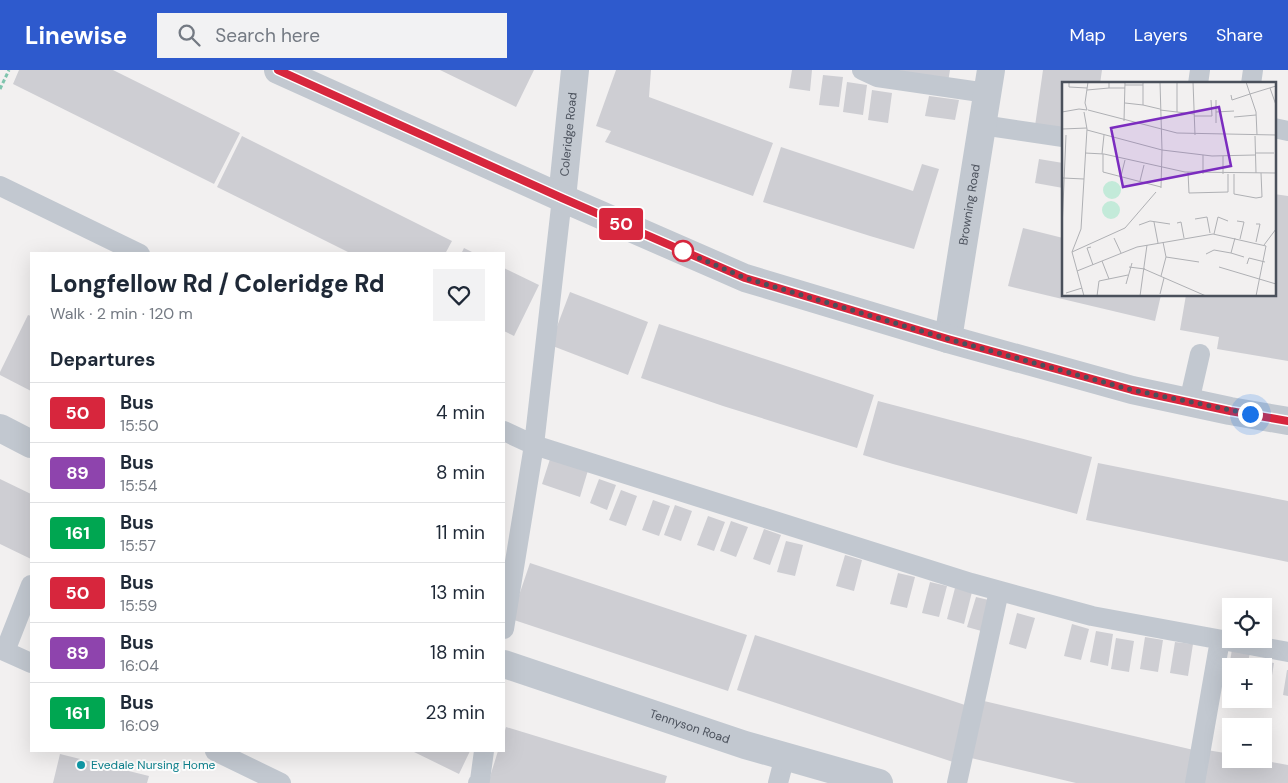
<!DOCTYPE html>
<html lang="en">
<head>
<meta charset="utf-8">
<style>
  body { margin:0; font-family:"DM Sans",sans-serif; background:#f2f2f3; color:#1f2937; height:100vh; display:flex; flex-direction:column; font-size:19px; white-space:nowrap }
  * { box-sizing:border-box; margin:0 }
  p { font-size:16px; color:#747a83 }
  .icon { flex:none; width:28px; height:28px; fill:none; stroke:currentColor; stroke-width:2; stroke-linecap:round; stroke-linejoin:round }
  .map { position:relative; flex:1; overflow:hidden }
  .sheet { position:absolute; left:30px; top:182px; width:475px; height:500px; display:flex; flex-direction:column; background:#fff; border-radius:0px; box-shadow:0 5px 20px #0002 }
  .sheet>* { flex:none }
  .badge { padding:0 10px; border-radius:4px; font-size:18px; line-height:32px }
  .controls { position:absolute; left:1222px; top:528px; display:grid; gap:10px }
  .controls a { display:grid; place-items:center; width:50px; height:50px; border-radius:0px; background:#fff; box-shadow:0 5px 20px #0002; font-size:25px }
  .you { position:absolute; width:25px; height:25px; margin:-12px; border:4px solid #fff; border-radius:50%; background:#1a73e8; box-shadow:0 0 0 8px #1a73e833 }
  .map>.badge { position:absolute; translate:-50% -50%; box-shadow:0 0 0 2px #fff }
  h2 { padding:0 20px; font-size:19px; line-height:45px }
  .round { display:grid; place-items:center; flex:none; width:52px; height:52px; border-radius:0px; background:#f2f2f3 }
  .head { display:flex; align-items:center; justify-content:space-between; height:85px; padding:0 20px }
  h1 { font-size:24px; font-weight:800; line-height:38px }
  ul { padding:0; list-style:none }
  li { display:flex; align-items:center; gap:15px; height:60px; padding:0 20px; border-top:1px solid #e0e1e3 }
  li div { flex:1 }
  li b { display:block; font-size:19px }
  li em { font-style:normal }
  li .badge { min-width:55px; font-weight:700; text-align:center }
  header { display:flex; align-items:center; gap:30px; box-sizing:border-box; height:70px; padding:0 25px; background:#2e5acd; color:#fff }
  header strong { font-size:24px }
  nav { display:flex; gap:28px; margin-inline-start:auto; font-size:18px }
  .search { width:350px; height:45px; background:#f2f2f3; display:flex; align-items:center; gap:12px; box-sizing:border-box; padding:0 18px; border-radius:0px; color:#747a83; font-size:19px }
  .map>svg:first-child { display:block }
</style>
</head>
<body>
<header>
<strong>Linewise</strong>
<div class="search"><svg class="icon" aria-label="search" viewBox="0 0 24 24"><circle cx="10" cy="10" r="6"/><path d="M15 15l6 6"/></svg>Search here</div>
<nav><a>Map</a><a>Layers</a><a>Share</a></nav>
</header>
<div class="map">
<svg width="1288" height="713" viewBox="0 0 1288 713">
  <rect width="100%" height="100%" fill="#f2f0f0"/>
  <path fill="#ceced3" d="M19,0H113L240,63L214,114L13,14Z
    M440,0H534L516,37Z
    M616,0H651L649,27L773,73L753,126L605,72L611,61L596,56Z
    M792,0H812L810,21L789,18Z
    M891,0H950L948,12Z
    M1043,0H1102L1100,14H1063V60L1035,56Z
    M823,5L843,7L839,37L819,35Z
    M847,12L867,15L863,45L843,42Z
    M872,20L892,23L888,53L868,50Z
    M929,26L959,30L955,50L925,46Z
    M242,66L452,171L445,184H352L217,117Z
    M781,77L913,121L922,94L939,99L914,179L870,166L763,132Z
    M1039,89L1063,93V118L1035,113Z
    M1274,124L1288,126V291L1217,279L1219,267L1180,260L1186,225H1274Z
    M1023,158L1063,168V225H1161L1155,251L1008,216Z
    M464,178L476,184H461Z
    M504,198L539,215L514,266L504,261Z
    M570,222L648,252L628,305L550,275Z
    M28,245L31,246V321L0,305V302Z
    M659,254L874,325L857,378L723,336L641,308Z
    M878,331L1092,387L1077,444L893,394L863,385Z
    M551,386L589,397L580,427L542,414Z
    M1098,393L1288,431V492L1086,450Z
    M0,409L31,424V489L0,474Z
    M599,409L616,415L607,440L590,433Z
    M621,420L637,426L626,456L609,450Z
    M653,430L670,436L659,466L642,460Z
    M675,435L692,441L681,471L664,465Z
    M708,446L725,452L714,481L697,475Z
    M731,451L748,457L736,487L720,481Z
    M764,459L781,465L770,495L753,489Z
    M786,471L803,475L795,506L777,502Z
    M845,485L862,490L854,521L836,516Z
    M530,493L747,565L728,621L511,549Z
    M898,503L915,507L907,538L890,534Z
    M930,512L947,516L939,547L922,543Z
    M955,518L972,522L964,554L947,549Z
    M976,527L993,531L985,562L967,557Z
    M1017,543L1035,548L1026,579L1009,574Z
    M1072,554L1089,559L1081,590L1064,586Z
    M1096,561L1113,564L1108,596L1090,592Z
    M755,565L971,637L953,692L737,620Z
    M1145,567L1163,570L1158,602L1140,599Z
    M1116,568L1134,571L1129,602L1111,599Z
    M1175,572L1193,574L1188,606L1170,603Z
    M1232,579L1250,583L1247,596H1231V612L1227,611Z
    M1257,590L1274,593L1269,625L1264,624V596H1256Z
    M1287,600H1288V626L1283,625Z
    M984,631L1198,681L1190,713H1076L971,688Z
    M506,657L667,706L665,713H488L498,681H504V664Z
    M1207,680L1231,684V689H1255L1288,695V713H1201Z
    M412,681H470L459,704Z
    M60,684L149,706L147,713H53Z"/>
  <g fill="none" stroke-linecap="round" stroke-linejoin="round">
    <path stroke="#7fc4ad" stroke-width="3" stroke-dasharray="4 2.5" stroke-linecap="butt" d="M0,19L9,0"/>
    <path stroke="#c2c8d0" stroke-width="20" d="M862,0L877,7L987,23
      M1198,14L1200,0
      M1251,14L1253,0
      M982,55L1063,67
      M1274,58L1288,61
      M0,116L140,184
      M562,128L534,375L971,513L1092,546L1288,582
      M1189,332L1200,284
      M504,361L534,375L504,559
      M0,579L31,593
      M5,581L31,515
      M215,681L281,713
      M478,713L480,710L484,681
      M778,713L785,686
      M957,713L999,521
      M1195,713L1220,570"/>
    <g stroke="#c2c8d0" stroke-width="28">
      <path id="s1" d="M562,128L575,0"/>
      <path id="s2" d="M948,269L991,0"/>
      <path d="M0,358L31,374"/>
      <path id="s3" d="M504,594L745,675L879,713"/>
    </g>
    <path stroke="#c2c8d0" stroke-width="28" d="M278,0L562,128L745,208L948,269L1132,320L1230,341L1288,351"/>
  </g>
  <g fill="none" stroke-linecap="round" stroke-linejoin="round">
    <g stroke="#fff" stroke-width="11">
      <path id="line" d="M278,0L562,128L745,208L948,269L1132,320L1230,341L1288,351"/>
    </g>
    <use href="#line" stroke="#d7263d" stroke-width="8"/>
    <path stroke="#4a505b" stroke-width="5" stroke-dasharray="0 9" d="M683,181L745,208L948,269L1132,320L1250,344"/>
  </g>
  <circle fill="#fff" stroke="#d7263d" stroke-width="2.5" cx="683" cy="181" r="10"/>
  <circle fill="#0f9aa8" stroke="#fff" stroke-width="2" cx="81" cy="695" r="5"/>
  <g text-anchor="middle" stroke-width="4" stroke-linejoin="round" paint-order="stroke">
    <g font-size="12" fill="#4a505b" stroke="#fff">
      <text dy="4" stroke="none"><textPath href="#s1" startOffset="64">Coleridge Road</textPath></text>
      <text dy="4" stroke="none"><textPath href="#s2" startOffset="136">Browning Road</textPath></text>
      <text dy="4" stroke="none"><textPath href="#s3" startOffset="196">Tennyson Road</textPath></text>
    </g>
    <g font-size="12" fill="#0d838f" stroke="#fff" text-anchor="start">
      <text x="91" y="699">Evedale Nursing Home</text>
    </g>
  </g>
  <g transform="translate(1062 12)">
    <rect width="214" height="214" fill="#f2f0f0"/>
    <path d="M41 108a9 9 0 1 1 18 0a9 9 0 1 1-18 0ZM40 128a9 9 0 1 1 18 0a9 9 0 1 1-18 0Z" fill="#c3ead9"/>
    <path fill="none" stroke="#afb0b4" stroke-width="1" d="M7,0V5L25,6M47,0V6H63M98,0L100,68L150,74L193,73M131,0L133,53M184,0L194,30L195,53M63,3H81V0M208,6L214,23M25,8L47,6M188,12L214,4M169,13L170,18L188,12M154,18V41M23,21L26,0M63,21L81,23V3M81,23L98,27M17,27L25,28L23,21M26,28L115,51L214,53M98,28L115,30V0M0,30L17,27M115,30L132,32M154,30L172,29M132,34H150L149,18M172,35L194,33M62,39L63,0M0,47L25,46M25,48L100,68L99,106M193,54L194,91M23,71L42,72L123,90L214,91M193,71H212M40,72L42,53M41,72V90L99,105M161,74V92M126,90L127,111L166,110V92M141,92V73M172,92V112L194,116L200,115L199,91M59,94L63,78M1,96L22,97M78,99L82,83M133,137L145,135L148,151M175,139L182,140L178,157M92,140L96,161M115,141L119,140L122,156M77,143L88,139L108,142M0,147L4,53M152,152L156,135L166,139M52,156L59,171M173,156L169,171L182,175M194,160L198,142H194M202,163L214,147M29,165L25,166L31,183M10,170L63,146L94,110M144,172L152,168L169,171M104,175L137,180M40,179L47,197M185,182L187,176L203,180M67,185L83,187M157,185L214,202M82,187L144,214M15,189L75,165L151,152L204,164L194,214M99,194L104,175L101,160M64,202L70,181M4,211L20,206M98,212L102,196M22,214L10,170L19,147L25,47L22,30M35,214L37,199L66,193M78,214L85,163"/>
    <path fill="#7b2cbf" fill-opacity="0.15" stroke="#7b2cbf" stroke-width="2.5" d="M157,25L169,84L61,105L49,46Z"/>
    <rect width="214" height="214" fill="none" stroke="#4a505b" stroke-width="2.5"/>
  </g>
</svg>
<div class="controls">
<a><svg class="icon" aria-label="locate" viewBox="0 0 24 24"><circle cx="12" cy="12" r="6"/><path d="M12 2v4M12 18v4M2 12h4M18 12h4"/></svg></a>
<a>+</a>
<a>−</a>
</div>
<div class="you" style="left:1250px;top:344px"></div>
<b class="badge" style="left:621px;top:154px;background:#d7263d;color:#fff">50</b>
<section class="sheet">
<div class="head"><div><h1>Longfellow Rd / Coleridge Rd</h1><p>Walk · 2 min · 120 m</p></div><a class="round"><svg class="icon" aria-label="heart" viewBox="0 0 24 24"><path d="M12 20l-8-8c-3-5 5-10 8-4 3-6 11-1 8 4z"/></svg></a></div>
<h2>Departures</h2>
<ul>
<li><span class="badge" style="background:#d7263d;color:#fff">50</span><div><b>Bus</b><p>15:50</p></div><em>4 min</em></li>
<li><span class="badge" style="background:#8e44ad;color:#fff">89</span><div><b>Bus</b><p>15:54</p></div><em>8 min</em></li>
<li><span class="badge" style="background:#00a651;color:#fff">161</span><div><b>Bus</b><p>15:57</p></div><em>11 min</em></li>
<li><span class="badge" style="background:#d7263d;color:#fff">50</span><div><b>Bus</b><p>15:59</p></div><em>13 min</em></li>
<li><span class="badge" style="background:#8e44ad;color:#fff">89</span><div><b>Bus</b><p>16:04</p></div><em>18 min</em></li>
<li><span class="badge" style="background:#00a651;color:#fff">161</span><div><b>Bus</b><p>16:09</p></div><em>23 min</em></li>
</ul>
</section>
</div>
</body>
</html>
